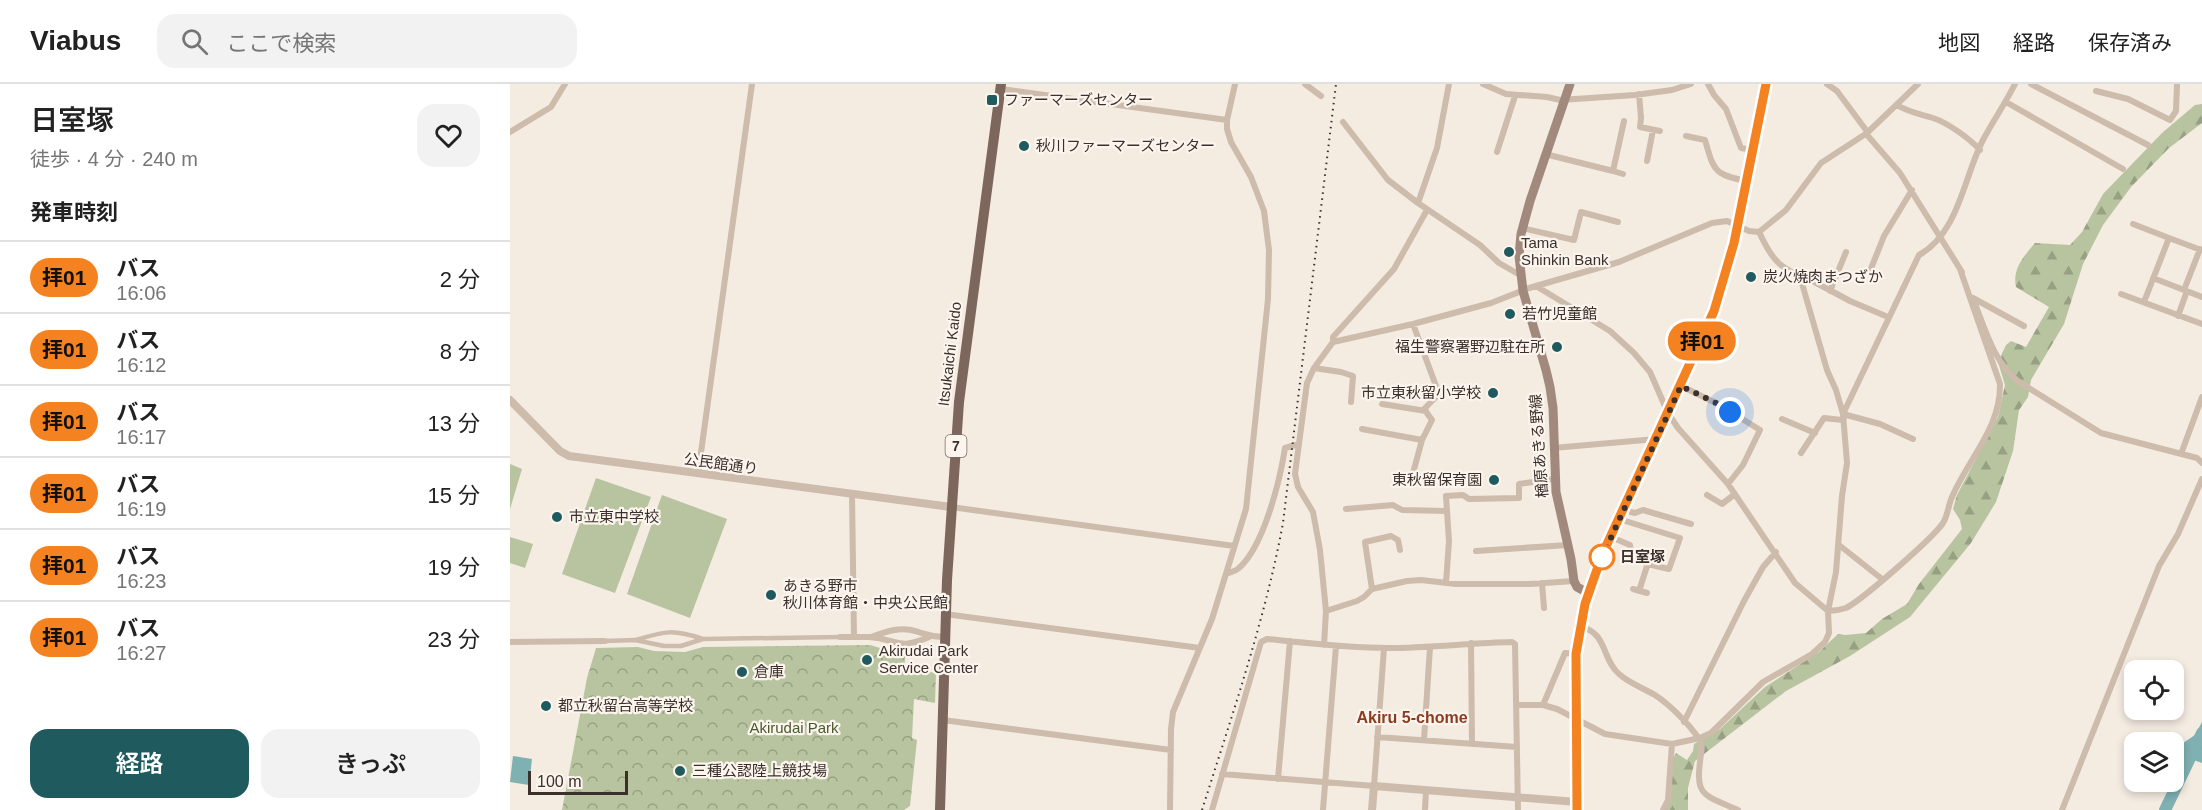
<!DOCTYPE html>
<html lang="ja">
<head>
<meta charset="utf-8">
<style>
  body { margin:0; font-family:Arial,"Noto Sans JP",sans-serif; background:#f2f2f2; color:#222; height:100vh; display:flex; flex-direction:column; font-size:22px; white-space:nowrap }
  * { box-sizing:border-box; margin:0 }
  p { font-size:20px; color:#767676 }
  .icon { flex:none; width:33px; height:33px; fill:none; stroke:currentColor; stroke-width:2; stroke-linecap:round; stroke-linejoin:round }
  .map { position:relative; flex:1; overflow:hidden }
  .sheet { display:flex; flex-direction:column; background:#fff; width:510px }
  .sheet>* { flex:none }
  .badge { padding:0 12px; border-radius:20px; font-size:21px; line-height:39px }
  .tools { position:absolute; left:1614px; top:576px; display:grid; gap:12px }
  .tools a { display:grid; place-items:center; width:60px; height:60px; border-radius:12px; background:#fff; box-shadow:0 3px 9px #0003; font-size:30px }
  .scale { position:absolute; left:18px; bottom:15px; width:100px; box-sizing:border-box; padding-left:6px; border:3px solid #3b302b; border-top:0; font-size:16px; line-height:21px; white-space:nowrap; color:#3b302b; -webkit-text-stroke:4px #fbf5ee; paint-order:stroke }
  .you { position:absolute; width:30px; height:30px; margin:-15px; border:4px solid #fff; border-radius:50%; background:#1a73e8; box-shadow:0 0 0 9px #1a73e833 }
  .map>.badge { position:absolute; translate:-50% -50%; box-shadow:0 0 0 3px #fff }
  h2 { padding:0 30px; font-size:22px; line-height:54px }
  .round { display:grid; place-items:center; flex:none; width:63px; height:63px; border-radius:18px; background:#f2f2f2 }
  .head { display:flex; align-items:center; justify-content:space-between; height:102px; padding:0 30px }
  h1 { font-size:28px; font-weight:600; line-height:45px }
  .cta { display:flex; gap:12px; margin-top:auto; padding:12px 30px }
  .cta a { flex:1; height:69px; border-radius:18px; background:#1f5a5e; color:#fff; font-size:24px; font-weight:600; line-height:69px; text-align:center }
  .cta a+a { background:#f2f2f2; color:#222 }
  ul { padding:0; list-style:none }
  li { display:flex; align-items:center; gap:18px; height:72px; padding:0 30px; border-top:2px solid #e0e0e0 }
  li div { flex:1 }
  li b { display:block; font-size:22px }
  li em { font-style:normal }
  li .badge { min-width:66px; font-weight:700; text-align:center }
  header { display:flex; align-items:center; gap:36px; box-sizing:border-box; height:84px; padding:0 30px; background:#fff; border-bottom:2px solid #e0e0e0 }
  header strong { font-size:28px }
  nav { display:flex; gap:33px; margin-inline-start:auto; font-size:21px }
  .search { width:420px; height:54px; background:#f2f2f2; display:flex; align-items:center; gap:15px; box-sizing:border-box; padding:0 21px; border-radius:18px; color:#767676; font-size:22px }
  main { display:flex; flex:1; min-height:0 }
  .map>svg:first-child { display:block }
</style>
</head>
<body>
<header>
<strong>Viabus</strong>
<div class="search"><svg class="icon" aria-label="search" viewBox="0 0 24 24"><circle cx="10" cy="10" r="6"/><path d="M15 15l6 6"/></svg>ここで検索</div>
<nav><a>地図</a><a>経路</a><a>保存済み</a></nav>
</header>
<main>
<section class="sheet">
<div class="head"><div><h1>日室塚</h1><p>徒歩 · 4 分 · 240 m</p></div><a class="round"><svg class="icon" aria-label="heart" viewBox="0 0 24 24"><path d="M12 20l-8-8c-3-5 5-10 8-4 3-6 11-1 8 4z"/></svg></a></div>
<h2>発車時刻</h2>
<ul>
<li><span class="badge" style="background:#f58220;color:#111">拝01</span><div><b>バス</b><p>16:06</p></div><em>2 分</em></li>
<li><span class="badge" style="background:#f58220;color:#111">拝01</span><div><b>バス</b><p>16:12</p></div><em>8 分</em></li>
<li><span class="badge" style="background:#f58220;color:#111">拝01</span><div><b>バス</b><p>16:17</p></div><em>13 分</em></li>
<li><span class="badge" style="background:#f58220;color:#111">拝01</span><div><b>バス</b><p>16:19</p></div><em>15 分</em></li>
<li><span class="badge" style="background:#f58220;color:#111">拝01</span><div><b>バス</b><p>16:23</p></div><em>19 分</em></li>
<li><span class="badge" style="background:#f58220;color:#111">拝01</span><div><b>バス</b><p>16:27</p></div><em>23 分</em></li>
</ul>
<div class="cta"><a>経路</a><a>きっぷ</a></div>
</section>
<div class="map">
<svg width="1692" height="726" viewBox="0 0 1692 726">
  <defs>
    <pattern id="forest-firs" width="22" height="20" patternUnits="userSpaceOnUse" patternTransform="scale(1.5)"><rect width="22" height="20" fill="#b8c4a0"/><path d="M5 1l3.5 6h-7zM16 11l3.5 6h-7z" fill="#97a083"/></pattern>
    <pattern id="park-crowns" width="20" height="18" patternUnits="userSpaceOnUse" patternTransform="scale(1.5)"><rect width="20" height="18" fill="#b8c4a0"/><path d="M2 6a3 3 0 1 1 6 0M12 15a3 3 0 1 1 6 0" fill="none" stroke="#97a083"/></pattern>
  </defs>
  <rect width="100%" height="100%" fill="#f4ebe1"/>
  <path fill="#b8c4a0" d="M0,380L12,385L0,425Z
    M86,394L141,413L105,509L52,490Z
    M152,411L217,435L180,534L117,510Z
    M0,453L23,460L15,484L0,479Z"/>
  <path fill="url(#forest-firs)" d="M1692,20V39L1659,64L1621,103L1593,141L1573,180L1554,240L1521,296L1518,313L1509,326L1503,367L1486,418L1461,459L1400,533L1340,572L1276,607L1185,677L1178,704V726H1155L1162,677L1166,669L1177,676L1183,667L1184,660L1210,645L1255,603L1309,568L1328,550L1335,551L1356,549L1372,535L1397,520L1409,500L1452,445L1450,436L1443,425L1447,411L1488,333L1495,301L1488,278L1496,261L1501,257L1516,263L1539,223L1506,203C1502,185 1514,172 1525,159L1560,161L1572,148L1593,110L1652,49L1685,21Z"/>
  <path fill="url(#park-crowns)" d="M360,561L380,567H396L394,584L426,589L425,619L404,615L402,654L407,656L400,722L394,726H52L77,594L86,564L128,563L144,567L175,568L193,563Z"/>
  <path fill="#7fb0b2" d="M1692,638V679L1664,669V658H1642L1647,654L1673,659L1685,651Z
    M3,672L22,675L19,701L0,698Z"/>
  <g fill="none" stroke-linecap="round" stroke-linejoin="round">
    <path stroke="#7fb0b2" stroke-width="12" d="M1655,726L1692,649"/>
    <path stroke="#cdbbac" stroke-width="4.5" d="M126,556C155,547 163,545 193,555
      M95,557L125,556L154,562H171L193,555L330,553"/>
    <path stroke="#cdbbac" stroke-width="6" d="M795,0L811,12
      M973,0L996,10L1037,13L1050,16L1125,11L1162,6L1181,0
      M1198,0L1204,11L1216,25L1231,64L1243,66
      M1317,0L1327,7L1356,46L1358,52L1390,89L1452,188
      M1521,0L1638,61
      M491,5L717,36
      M1586,7L1618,15L1660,36L1666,27L1667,0
      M1129,10L1131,34L1130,43L1150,47
      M1496,18L1613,85
      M1387,21C1398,28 1410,30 1423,34C1438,39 1459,54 1470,66
      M833,38L878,96L908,119L927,64L939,0
      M0,48L41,23L55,0
      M1176,52L1195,56C1204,87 1204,91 1237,97
      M987,68L1005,12
      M1035,70L1103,87L1114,37
      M1137,77L1143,46
      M1103,87L1113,90
      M908,119L970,161L989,179L1010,191
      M1623,140L1659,154L1634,218
      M1012,144L1064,156L1071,128L1108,138
      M1249,148C1255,160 1261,173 1271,181C1278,187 1286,189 1291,196L1317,286L1326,306L1333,330
      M1659,154L1691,166
      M1360,187L1374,152L1402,106
      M1289,192L1297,194L1340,217L1378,233
      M1643,194L1692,213
      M1026,202L1100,247L1124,269L1140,288L1158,329L1168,344L1218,400L1285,499L1318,527C1323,527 1330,526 1336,524C1352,516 1423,454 1433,439C1438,431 1438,422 1442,413C1458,375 1491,344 1490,300L1450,185
      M1674,206L1690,165
      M1320,207L1336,168
      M1611,210L1692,240
      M1463,214L1514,242
      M1464,217C1475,245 1484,279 1509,298L1591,349L1687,374L1692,379
      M1668,232L1677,207
      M823,258L903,240L981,219L1019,204L1109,178L1202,139L1217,137L1239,147L1249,148L1276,126L1311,79L1357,49L1408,0
      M804,284L831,288L843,292L841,318
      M1171,302L1210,321L1250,346L1233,381L1218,400
      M872,320L916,327
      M1333,330L1370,340L1403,355
      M1272,335L1305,349
      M852,345L912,356
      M1043,364L1146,355
      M1291,369L1314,334L1332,336
      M1671,370L1692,313
      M903,389L912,356L922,336L914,325L929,310L903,240
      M188,390L242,0
      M342,410L344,553
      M1197,411L1212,420L1225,410
      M441,423L724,462
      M836,425L883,421L892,426L937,427
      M1113,426L1125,429L1133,426L1181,440
      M1101,453L1120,461C1121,480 1143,481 1159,485L1170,454L1109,435
      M1329,461L1372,495
      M966,467L1058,461
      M716,490C721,488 726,487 729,484C754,462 770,396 775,364L789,360
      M936,499L939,457L936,412L953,411L959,415L1009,414V400L1044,395
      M1032,499L1034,524
      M862,505L855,458L881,452L888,456L890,466
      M1123,505L1137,509
      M1129,507L1138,479
      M816,527L847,517L854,513L862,505L897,497L911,496L946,500H1020L1064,497
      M435,530L690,564
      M1070,543C1097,547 1092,576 1109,590C1119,599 1133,604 1145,611C1160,621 1177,638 1188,653C1192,658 1192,664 1191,670C1185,712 1191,710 1228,726
      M330,553C339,553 349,553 359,553C388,555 387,567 419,553
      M361,553C373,549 387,543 401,546C415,549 418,553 435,553
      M0,558L95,557
      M961,559L962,660
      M814,561L816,527L810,466L803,428L788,403L785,390L797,299L804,284L823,258V253L884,185L917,126
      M1007,621H1033L1047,625L1095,650L1162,660L1190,654L1201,649L1253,598L1302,570L1315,558L1319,549L1318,527L1326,488L1332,412L1337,379L1333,330L1409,171C1449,149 1454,92 1473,56C1483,37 1495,20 1505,0
      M1033,621L1055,569L1066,570
      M433,636L661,666
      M1174,638L1234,517L1253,483L1266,468
      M867,653L1007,663
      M914,656L920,563
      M712,690L864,702L874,564
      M768,695L780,557
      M660,726L661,645L663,628L702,535L736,425L758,215L759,166L754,127L741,93L721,58L717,45V36L725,0
      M702,726L751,558L757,555C797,559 837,564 877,564C919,564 960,559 1002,558L1005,560L1008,726
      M813,726L826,562
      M915,726L916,706
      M1153,726L1158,716L1162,660
      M1552,726L1649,482L1668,450L1692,395"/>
    <path stroke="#cdbbac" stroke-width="8" d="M0,316L50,367L59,372L441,423
      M862,726L864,702L1067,718"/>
    <path stroke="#a18a7d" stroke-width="9" d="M1060,0L1020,117L1011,150L1009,172L1013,207L1036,286L1040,303L1043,324L1046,408L1061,475L1064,497L1067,503L1078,509"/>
    <path stroke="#7d675c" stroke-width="10" d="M430,726L437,496L449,318L491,0
      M1067,726L1066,570L1075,520L1092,471L1204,227L1224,160L1256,0"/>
    <path stroke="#3b302b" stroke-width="2" stroke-dasharray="1.5 4.5" stroke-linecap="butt" d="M692,726C722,631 755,536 773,439L826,0"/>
  </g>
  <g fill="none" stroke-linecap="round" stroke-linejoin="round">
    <g stroke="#fff" stroke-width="14">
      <path id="line" d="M1067,726L1066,570L1075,520L1092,471L1204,227L1224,159L1256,0"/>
    </g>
    <use href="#line" stroke="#f58220" stroke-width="9"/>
    <path stroke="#3b302b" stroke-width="6" stroke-dasharray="0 10.8" d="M1092,473L1171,302L1210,321L1220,328"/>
  </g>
  <g fill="#1f5a5e" stroke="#fbf5ee" stroke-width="2">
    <rect x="476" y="10" width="12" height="12" rx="3"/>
    <circle cx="514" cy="62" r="6"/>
    <circle cx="999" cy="168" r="6"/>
    <circle cx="1241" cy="193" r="6"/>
    <circle cx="1000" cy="230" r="6"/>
    <circle cx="1047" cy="263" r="6"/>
    <circle cx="983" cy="309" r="6"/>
    <circle cx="984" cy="396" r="6"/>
    <circle cx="47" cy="433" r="6"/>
    <circle cx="261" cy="511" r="6"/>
    <circle cx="357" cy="576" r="6"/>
    <circle cx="232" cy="588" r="6"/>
    <circle cx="36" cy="622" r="6"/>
    <circle cx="170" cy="687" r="6"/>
  </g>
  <circle fill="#fff" stroke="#f58220" stroke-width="3" cx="1092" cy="473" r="12"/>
  <g text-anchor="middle" stroke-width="4.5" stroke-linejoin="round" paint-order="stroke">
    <rect fill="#fbf5ee" stroke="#756b66" stroke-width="1.5" x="435.5" y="351" width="21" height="22" rx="4.5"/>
    <g font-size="14" font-weight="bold" fill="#3b302b">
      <text x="446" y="367">7</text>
    </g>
    <g font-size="15" fill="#3b302b" stroke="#fbf5ee" text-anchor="start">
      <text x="494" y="21">ファーマーズセンター</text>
      <text x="526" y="67">秋川ファーマーズセンター</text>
      <text x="1011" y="164">Tama<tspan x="1011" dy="17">Shinkin Bank</tspan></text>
      <text x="1253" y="198">炭火焼肉まつざか</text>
      <text x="1012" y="235">若竹児童館</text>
      <text x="1035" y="268" text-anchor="end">福生警察署野辺駐在所</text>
      <text x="971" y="314" text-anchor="end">市立東秋留小学校</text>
      <text x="972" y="401" text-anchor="end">東秋留保育園</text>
      <text x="59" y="438">市立東中学校</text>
      <text x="273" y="507">あきる野市<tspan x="273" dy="17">秋川体育館・中央公民館</tspan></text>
      <text x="369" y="572">Akirudai Park<tspan x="369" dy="17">Service Center</tspan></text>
      <text x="244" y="593">倉庫</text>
      <text x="48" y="627">都立秋留台高等学校</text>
      <text x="182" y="692">三種公認陸上競技場</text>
    </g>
    <g font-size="15" fill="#3b302b" stroke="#fbf5ee">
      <text transform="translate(440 270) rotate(-83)" y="5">Itsukaichi Kaido</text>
      <text transform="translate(1029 362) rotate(-94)" y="5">楢原あきる野線</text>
      <text transform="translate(211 380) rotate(8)" y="5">公民館通り</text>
    </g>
    <g font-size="15" font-weight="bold" fill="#3b302b" stroke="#fbf5ee" text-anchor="start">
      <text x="1110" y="478">日室塚</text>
    </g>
    <g font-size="15" fill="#4a5a2e" stroke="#fbf5ee">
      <text x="284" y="649">Akirudai Park</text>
    </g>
    <g font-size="16" font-weight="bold" fill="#8c3b22" stroke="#fbf5ee">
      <text x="902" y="639">Akiru 5-chome</text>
    </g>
  </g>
</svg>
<div class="tools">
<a><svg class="icon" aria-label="locate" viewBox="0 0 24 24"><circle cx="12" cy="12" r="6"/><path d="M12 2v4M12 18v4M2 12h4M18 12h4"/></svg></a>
<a><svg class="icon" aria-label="layers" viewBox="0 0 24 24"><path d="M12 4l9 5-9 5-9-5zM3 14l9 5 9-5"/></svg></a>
</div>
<div class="scale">100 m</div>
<div class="you" style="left:1220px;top:328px"></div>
<b class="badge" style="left:1192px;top:257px;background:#f58220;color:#111">拝01</b>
</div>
</main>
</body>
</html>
